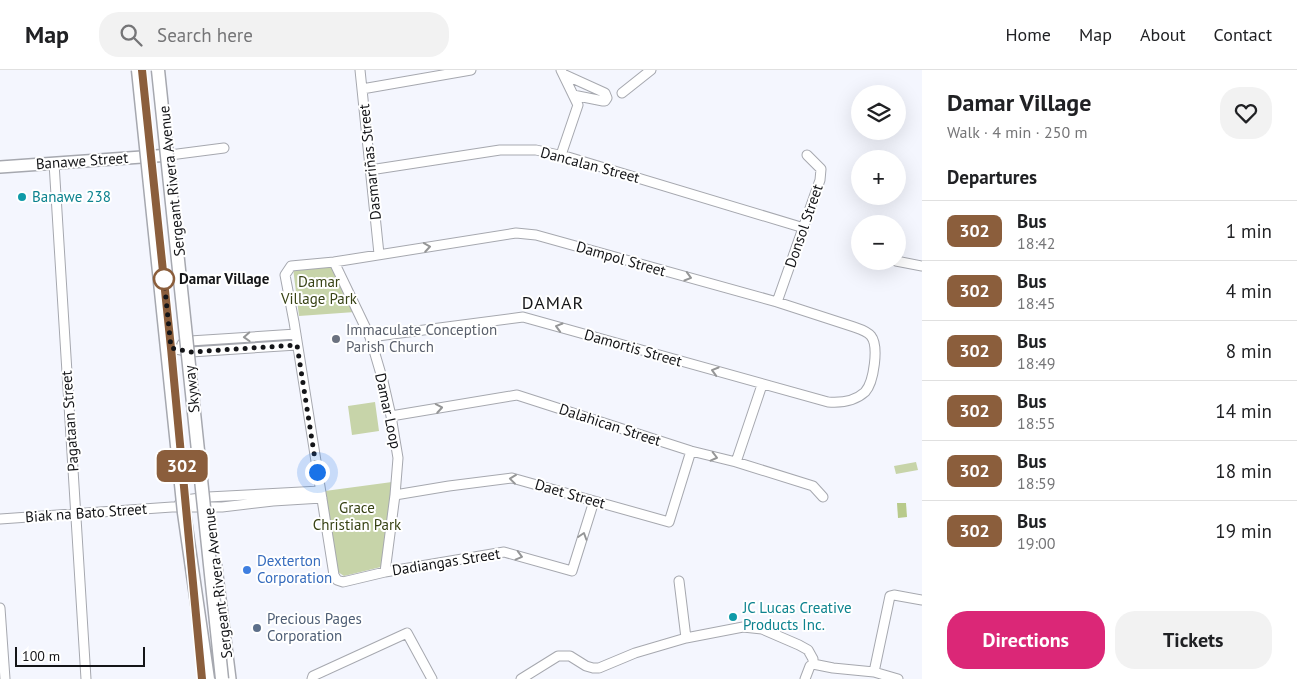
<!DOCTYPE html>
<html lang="en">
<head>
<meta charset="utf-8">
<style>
  body { margin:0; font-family:"PT Sans",sans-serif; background:#f2f2f2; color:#202124; height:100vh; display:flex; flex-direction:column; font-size:19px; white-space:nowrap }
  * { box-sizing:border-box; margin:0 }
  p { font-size:16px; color:#757577 }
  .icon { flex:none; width:28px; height:28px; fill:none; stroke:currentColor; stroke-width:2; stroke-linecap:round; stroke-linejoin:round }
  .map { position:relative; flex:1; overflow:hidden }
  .sheet { display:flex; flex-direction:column; background:#fff; width:375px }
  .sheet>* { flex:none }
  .badge { padding:0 10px; border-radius:8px; font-size:18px; line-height:32px }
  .tools { position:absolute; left:851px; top:15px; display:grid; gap:10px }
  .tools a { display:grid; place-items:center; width:55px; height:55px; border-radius:50%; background:#fff; box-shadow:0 5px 20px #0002; font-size:25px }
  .scale { position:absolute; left:15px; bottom:12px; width:130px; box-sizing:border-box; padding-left:5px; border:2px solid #141518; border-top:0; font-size:14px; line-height:18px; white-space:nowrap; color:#141518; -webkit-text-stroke:4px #fff; paint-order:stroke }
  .you { position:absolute; width:25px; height:25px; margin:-12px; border:4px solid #fff; border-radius:50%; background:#1a73e8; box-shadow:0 0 0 8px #1a73e833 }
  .map>.badge { position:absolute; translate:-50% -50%; box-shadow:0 0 0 2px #fff }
  h2 { padding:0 25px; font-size:19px; line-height:45px }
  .round { display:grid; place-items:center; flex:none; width:52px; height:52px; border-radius:20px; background:#f2f2f2 }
  .headline { display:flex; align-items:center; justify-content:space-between; height:85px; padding:0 25px }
  h1 { font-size:24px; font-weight:700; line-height:38px }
  .action { display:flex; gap:10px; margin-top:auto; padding:10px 25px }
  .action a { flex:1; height:58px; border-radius:20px; background:#db2777; color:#fff; font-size:20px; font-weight:700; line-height:58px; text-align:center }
  .action a+a { background:#f2f2f2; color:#202124 }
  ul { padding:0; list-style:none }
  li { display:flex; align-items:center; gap:15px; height:60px; padding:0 25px; border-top:1px solid #e0e0e0 }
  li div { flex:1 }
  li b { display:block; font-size:19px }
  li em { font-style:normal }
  li .badge { min-width:55px; font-weight:700; text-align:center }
  header { display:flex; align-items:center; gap:30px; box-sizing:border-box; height:70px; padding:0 25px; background:#fff; border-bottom:1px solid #e0e0e0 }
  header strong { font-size:24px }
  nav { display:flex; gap:28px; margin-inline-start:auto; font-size:18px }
  .search { width:350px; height:45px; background:#f2f2f2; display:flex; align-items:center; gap:12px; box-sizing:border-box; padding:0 18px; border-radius:20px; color:#757577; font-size:19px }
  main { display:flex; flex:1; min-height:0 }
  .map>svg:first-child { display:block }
</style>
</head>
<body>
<header>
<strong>Map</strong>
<div class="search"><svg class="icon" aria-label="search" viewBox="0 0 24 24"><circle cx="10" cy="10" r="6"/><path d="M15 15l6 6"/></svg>Search here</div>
<nav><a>Home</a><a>Map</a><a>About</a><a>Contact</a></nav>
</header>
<main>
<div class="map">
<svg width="922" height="609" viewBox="0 0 922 609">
  <rect width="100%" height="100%" fill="#f4f6fe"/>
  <path fill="#c7d4a9" d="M332,194L355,242L299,246L293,198Z
    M375,332L379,361L352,365L348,336Z
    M916,392L918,400L896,404L894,396Z
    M392,412L381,497L344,506L338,502L325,421Z"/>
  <path fill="#b8ca8b" d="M897,433H906L907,447L898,448Z"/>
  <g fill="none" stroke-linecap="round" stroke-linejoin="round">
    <g stroke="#a6a8af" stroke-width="11">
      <path id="minor" d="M360,0L379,184
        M563,4L605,23L607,28L605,31H603L573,25
        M362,19L471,0
        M622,23L651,0
        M170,85L224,78
        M561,85L578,35L561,0
        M54,93L86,609
        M370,100L500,80H536L568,87L804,158
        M896,191L922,196
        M334,192L370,267L383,311L391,346L398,388L395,425L385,502
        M777,232L820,110L821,99L807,85
        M370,267L523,247L828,332C840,333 855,331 865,322C874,312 879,276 871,266C867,261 860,259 854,257L777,232L536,165L516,163L334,192L291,196L285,205L294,252L334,505L337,510L343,512L385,502L504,482L572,501L594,431
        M182,274L190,271L296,264
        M171,278L191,282L297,275
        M391,346L517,325L691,381L736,392L813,416L823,427
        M736,392L762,315
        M395,425L449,416L512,408L669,452L691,381
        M179,434L185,430L208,427L320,421
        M0,449L172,437H222L273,431L322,428
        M679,511L686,568
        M0,538L5,609
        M874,602L898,609
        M312,609L313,606L407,563L432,609
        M521,609L558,586H570L586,596L593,598H599L635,583L686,568L743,557L762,559L799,575L808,580L813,589V594L833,598L874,602L890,526L894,525L922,530
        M805,609L810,596L813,594"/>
    </g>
    <g stroke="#a6a8af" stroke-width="14">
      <path id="major" d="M0,97L170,85
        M216,497L230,609"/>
    </g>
    <use href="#minor" stroke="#fff" stroke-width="9"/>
    <use href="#major" stroke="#fff" stroke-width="11"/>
    <g stroke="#a6a8af" stroke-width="15" stroke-linecap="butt">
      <path id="highway-bridge" d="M138,0L184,443L208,609
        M158,0L222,609"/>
    </g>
    <use href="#highway-bridge" stroke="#fff" stroke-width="12"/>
  </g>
  <defs><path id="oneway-chevron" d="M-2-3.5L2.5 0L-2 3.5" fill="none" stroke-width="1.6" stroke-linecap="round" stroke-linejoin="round" transform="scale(1.25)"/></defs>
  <g stroke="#959697">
    <use href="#oneway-chevron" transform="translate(427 177) rotate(-9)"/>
    <use href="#oneway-chevron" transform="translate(688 207) rotate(16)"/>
    <use href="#oneway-chevron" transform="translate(559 257) rotate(-164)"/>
    <use href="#oneway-chevron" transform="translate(247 267) rotate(177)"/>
    <use href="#oneway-chevron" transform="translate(715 301) rotate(-164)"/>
    <use href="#oneway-chevron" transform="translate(439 338) rotate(-10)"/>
    <use href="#oneway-chevron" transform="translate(714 387) rotate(14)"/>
    <use href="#oneway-chevron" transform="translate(513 409) rotate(-173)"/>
    <use href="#oneway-chevron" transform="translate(583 466) rotate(-72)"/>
    <use href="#oneway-chevron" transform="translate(519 486) rotate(15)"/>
  </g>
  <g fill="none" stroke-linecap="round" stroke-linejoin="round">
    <g stroke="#fff" stroke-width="11">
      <path id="line" d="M142,0L171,278L202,609"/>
    </g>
    <use href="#line" stroke="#8b5e3c" stroke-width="8"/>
    <path stroke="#141518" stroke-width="5" stroke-dasharray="0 9" d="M164,209L171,278L191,282L297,275L317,402"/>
  </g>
  <g fill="#0f9aa8" stroke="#fff" stroke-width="2">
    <circle cx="22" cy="127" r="5"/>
    <circle cx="733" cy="547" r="5"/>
  </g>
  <circle fill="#fff" stroke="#8b5e3c" stroke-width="2.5" cx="164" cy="209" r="10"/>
  <circle fill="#6b7280" stroke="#fff" stroke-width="2" cx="336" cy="269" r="5"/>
  <circle fill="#3f7fe0" stroke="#fff" stroke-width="2" cx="247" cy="500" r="5"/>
  <circle fill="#5c6f8a" stroke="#fff" stroke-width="2" cx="257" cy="558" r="5"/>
  <g text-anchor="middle" stroke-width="4" stroke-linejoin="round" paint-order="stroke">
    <g font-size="15" fill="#141518" stroke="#fff">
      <text transform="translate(82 91) rotate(-4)" y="5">Banawe Street</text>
      <text transform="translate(370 92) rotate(-96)" y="5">Dasmariñas Street</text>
      <text transform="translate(590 95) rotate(15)" y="5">Dancalan Street</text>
      <text transform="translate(172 111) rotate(-96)" y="5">Sergeant Rivera Avenue</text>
      <text transform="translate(804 156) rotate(-71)" y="5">Donsol Street</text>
      <text transform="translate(621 189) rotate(16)" y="5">Dampol Street</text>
      <text transform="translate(633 278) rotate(16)" y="5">Damortis Street</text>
      <text transform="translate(192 319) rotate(-96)" y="5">Skyway</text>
      <text transform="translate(388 341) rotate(78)" y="5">Damar Loop</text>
      <text transform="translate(70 351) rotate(-94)" y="5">Pagataan Street</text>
      <text transform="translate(610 355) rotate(18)" y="5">Dalahican Street</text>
      <text transform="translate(570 424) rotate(16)" y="5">Daet Street</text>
      <text transform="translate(86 443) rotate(-4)" y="5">Biak na Bato Street</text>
      <text transform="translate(446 492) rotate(-9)" y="5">Dadiangas Street</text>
      <text transform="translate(218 513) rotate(-97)" y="5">Sergeant Rivera Avenue</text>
    </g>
    <g font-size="15" fill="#0d838f" stroke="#fff" text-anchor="start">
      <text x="32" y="132">Banawe 238</text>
      <text x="743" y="543">JC Lucas Creative<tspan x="743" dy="17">Products Inc.</tspan></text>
    </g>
    <g font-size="15" font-weight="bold" fill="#141518" stroke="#fff" text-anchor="start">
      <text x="179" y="214">Damar Village</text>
    </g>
    <g font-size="15" fill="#374214" stroke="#fff">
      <text x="319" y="217">Damar<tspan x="319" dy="17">Village Park</tspan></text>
      <text x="357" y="443">Grace<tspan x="357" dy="17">Christian Park</tspan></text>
    </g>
    <g font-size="15" fill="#5b616d" stroke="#fff" text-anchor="start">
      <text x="346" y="265">Immaculate Conception<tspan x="346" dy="17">Parish Church</tspan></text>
    </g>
    <g font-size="15" fill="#366cbe" stroke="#fff" text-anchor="start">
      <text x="257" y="496">Dexterton<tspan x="257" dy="17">Corporation</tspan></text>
    </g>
    <g font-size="15" fill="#4e5e75" stroke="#fff" text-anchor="start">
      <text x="267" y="554">Precious Pages<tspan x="267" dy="17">Corporation</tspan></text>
    </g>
    <g font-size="18" letter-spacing="1" fill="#141518" stroke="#fff">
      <text x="553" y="239">DAMAR</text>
    </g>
  </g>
</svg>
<div class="tools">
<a><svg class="icon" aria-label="layers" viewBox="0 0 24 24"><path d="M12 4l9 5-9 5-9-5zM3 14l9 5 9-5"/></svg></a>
<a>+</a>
<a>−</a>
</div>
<div class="scale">100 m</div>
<div class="you" style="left:317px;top:402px"></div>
<b class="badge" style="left:182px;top:396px;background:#8b5e3c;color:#fff">302</b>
</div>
<section class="sheet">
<div class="headline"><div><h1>Damar Village</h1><p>Walk · 4 min · 250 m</p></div><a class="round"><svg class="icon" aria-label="heart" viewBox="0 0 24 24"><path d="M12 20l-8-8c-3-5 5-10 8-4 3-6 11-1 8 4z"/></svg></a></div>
<h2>Departures</h2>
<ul>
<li><span class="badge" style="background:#8b5e3c;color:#fff">302</span><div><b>Bus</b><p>18:42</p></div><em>1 min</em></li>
<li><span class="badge" style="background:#8b5e3c;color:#fff">302</span><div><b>Bus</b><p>18:45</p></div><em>4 min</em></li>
<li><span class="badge" style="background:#8b5e3c;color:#fff">302</span><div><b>Bus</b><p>18:49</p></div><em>8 min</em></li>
<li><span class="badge" style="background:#8b5e3c;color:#fff">302</span><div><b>Bus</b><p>18:55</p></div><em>14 min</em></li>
<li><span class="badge" style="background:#8b5e3c;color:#fff">302</span><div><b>Bus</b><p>18:59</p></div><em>18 min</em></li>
<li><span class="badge" style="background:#8b5e3c;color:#fff">302</span><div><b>Bus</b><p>19:00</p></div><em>19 min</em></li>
</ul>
<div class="action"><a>Directions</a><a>Tickets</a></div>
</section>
</main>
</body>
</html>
